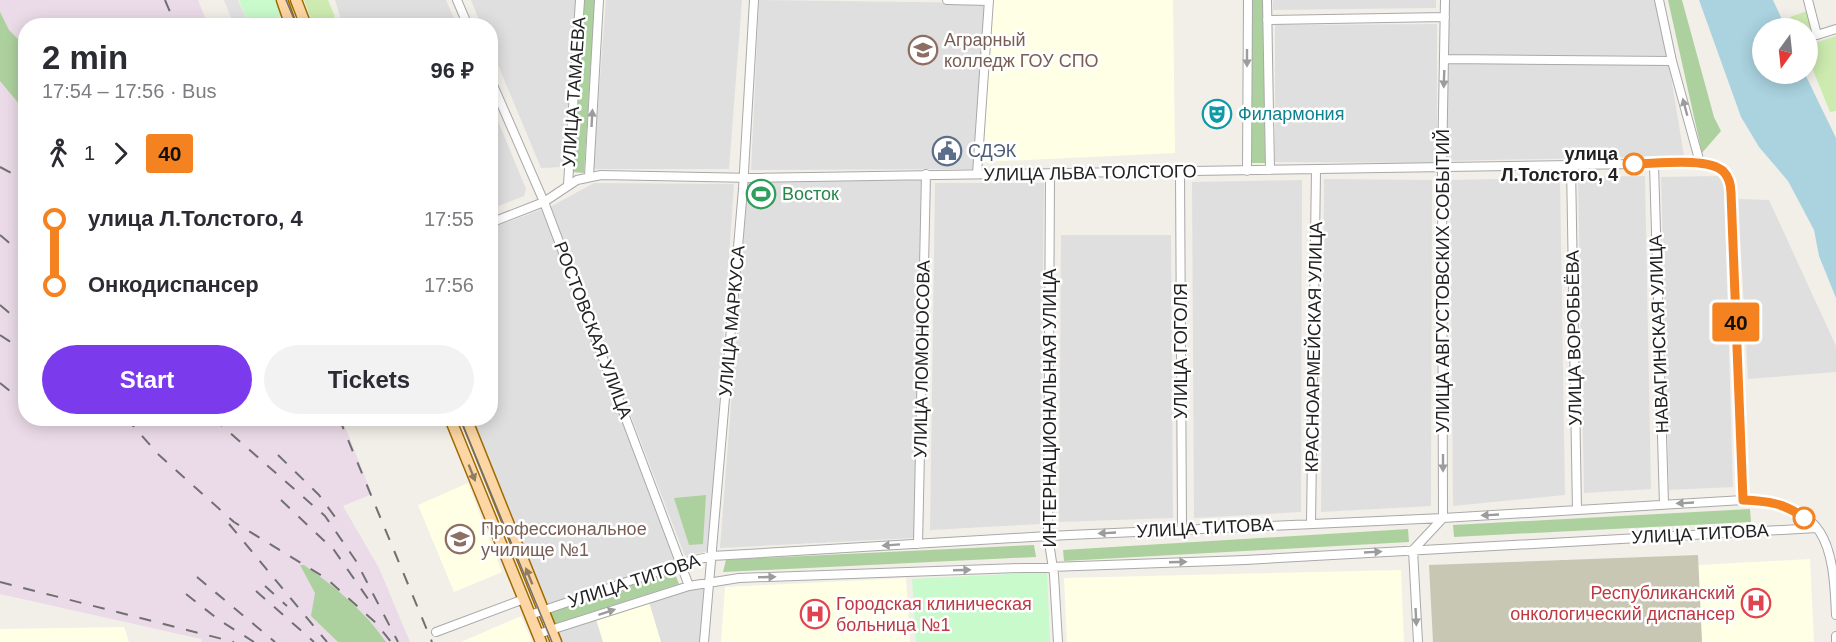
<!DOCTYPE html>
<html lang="en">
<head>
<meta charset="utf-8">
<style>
  body { margin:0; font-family:Helvetica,sans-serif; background:#f2f2f3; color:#2b2b33; height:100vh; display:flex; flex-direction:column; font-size:22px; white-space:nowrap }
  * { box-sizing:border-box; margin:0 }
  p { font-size:20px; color:#7c7c81 }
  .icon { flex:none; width:33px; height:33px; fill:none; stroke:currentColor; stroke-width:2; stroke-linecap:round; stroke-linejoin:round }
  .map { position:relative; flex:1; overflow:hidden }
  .side { position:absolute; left:18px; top:18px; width:480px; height:408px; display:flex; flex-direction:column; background:#fff; border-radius:24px; box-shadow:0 3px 15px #0003 }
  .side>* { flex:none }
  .badge { padding:0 12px; border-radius:4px; font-size:21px; line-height:39px }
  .needle { width:39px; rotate:195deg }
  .controls { position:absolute; left:1752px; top:18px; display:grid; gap:12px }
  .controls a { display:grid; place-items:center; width:66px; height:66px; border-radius:50%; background:#fff; box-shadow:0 3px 15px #0003; font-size:30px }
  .map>.badge { position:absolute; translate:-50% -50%; box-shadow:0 0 0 3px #fff }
  .legs { display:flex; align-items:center; gap:9px; height:66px; padding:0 24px; font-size:20px }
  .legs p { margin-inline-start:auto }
  .head { display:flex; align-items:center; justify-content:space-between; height:102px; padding:0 24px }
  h1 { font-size:33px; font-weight:700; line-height:45px }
  .cta { display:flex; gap:12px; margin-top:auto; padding:12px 24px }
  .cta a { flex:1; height:69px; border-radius:36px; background:#7c3aed; color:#fff; font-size:24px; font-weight:700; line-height:69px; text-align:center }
  .cta a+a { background:#f2f2f3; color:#2b2b33 }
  ul { padding:0 24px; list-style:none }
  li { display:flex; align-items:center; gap:21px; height:66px; font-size:22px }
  li i { display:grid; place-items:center; width:9px; height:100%; margin:0 8px; background:currentColor }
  li i::after { content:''; width:15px; height:15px; margin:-8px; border:4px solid; border-radius:50%; background:#fff }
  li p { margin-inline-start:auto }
  li:first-child i { background:linear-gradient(#0000 50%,currentColor 0) }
  li:last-child i { background:linear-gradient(currentColor 50%,#0000 0) }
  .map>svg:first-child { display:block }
</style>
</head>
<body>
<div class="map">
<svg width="1836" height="642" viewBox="0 0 1836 642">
  <rect width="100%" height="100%" fill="#f2efe9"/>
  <path fill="#e0dfdf" d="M335,0H446L457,25H327L341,19Z
    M471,0H576L565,162L562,167L541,168L491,48L490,26L481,25Z
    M606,0H742L729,169H593Z
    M759,0L985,3L974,169L751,170Z
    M1273,0H1436V8L1273,10Z
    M1448,0H1655L1668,56L1449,55Z
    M1437,24V163L1275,162V25Z
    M1446,62L1669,64L1684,156L1447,161Z
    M491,104L526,189L524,196L491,209Z
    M1645,176L1651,489L1584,493L1578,177Z
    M1718,176L1724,182L1733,487L1669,490L1661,177Z
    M1560,178L1565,495L1453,506L1450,180Z
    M1324,179L1432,180L1431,506L1321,512Z
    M921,180L914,538L720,548L748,183Z
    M1302,180L1301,512L1194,518L1192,182Z
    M594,183L734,184L709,551L685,556L550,207Z
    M935,183H1044L1040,524L930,530Z
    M1738,199L1769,200L1836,346V372L1748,379Z
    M543,209L678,561L545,605L471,419L490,418L491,228Z
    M1061,235H1171L1173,518L1059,522Z
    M709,581L704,642H556L551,630Z"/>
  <path fill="#ebdbe8" d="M0,0H198L208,25L26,26V418L342,419L372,494L343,506L379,568L410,642H202L201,639L0,594Z"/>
  <path fill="#ffffe5" d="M993,0H1173L1175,153L983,162Z
    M468,483L502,572L454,592L418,505Z
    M1810,559L1814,642H1702L1698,565Z
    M1401,570L1404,642H1067L1064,578Z
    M906,578L910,642H721L725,587Z
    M649,602L661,642H603L596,619Z
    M521,616L532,642H461Z
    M124,627L129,642H0V629Z"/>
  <path fill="#c7c7b4" d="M1698,555L1702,642H1433L1429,565Z"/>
  <path fill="#cdebb0" d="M304,0H328L335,17L313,25Z
    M1807,11L1813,32L1808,34V28H1795L1790,17Z
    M1836,36V111L1830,112L1808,58V45Z"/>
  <path fill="#add19e" d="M584,0H595L584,173L573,172Z
    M1252,0H1264L1265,163H1252Z
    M1668,0H1682L1714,117L1721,131L1702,153Z
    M0,12L9,30L25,46V111L0,81Z
    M706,495L703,544L689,545L674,498Z
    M1750,509L1751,522L1454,537L1453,525Z
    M1408,529L1409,542L1064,561L1063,550Z
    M1034,545L1036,557L723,572L726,560L739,559Z
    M300,565H304C335,587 364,610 386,642H338L311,616L315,593Z
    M674,571L679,584L554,624L548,611Z"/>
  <path fill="#c8facc" d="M239,0H276L282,16L258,25H249Z
    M1047,572L1050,642H916L912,579Z"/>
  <path fill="#e2e2e2" d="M224,0H238L249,25H234Z"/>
  <path fill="#aad3df" d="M1699,0H1773L1786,28H1762V74H1805L1836,138V298L1819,256L1814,230L1796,196L1788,181L1759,147L1741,117Z"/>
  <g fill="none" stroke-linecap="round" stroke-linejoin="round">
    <g stroke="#a9a9a9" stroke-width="10">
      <path id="minor" d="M457,0L468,26
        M947,0L989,1
        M1267,0L1270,170
        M1659,0L1672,61L1700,163
        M1808,0L1817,35L1836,29
        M1267,20L1445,17
        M1445,59L1672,61
        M490,78L544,202L689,586
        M1654,164L1664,504
        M1571,166L1577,510
        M1247,171L1248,0
        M1180,172L1182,530
        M977,174L989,0
        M1050,174L1048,536L1054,575L1058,642
        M589,176L599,0
        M568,184L580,0
        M490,223L544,202L577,180L601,175L754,178L1700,163C1716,167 1726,169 1731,186L1743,500
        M1311,523L1316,170
        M918,544L926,174
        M530,615L682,563L712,556L1048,536L1443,518L1743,500C1827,504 1833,543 1836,615
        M436,632L524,599
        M538,634L689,586L739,578L1245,560L1817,528
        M704,642L743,189L754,0
        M1418,642L1413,550L1443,518L1442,168L1445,0
        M1836,642V636"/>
    </g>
    <g stroke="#a06b00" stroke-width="13">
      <path id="major" d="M282,0L291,26
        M296,0L306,26
        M450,418L541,642
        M466,418L556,642"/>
    </g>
    <use href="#minor" stroke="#fff" stroke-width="8"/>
    <use href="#major" stroke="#fcd6a4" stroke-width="10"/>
    <path stroke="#707070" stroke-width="1.5" d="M286,0L297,26
      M460,418L552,642"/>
    <path stroke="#707070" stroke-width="2" stroke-dasharray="12 12" stroke-linecap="butt" d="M165,0L176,26
      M0,167L26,181
      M0,235L26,257
      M0,305L26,327
      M0,335L26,352
      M0,383L26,404
      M126,418L159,455L234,522L327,579L376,623L391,642
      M213,418L325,516L356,561L398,642
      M339,418L432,642
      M278,455L319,495L338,521
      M281,500L334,550L373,606
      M229,524L327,642
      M197,577L275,642
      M0,582L234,642
      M265,586L287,606
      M256,591L314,642
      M186,594L219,620L254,642"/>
  </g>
  <defs><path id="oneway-solid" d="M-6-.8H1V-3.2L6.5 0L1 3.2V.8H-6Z" transform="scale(1.5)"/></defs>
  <g fill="#9c9c9c">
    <use href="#oneway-solid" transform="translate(1247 58) rotate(90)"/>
    <use href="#oneway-solid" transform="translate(1444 79) rotate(92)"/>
    <use href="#oneway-solid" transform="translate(1685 107) rotate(-105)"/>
    <use href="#oneway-solid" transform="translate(592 118) rotate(-87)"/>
    <use href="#oneway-solid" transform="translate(1443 463) rotate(90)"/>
    <use href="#oneway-solid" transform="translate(1685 503) rotate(177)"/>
    <use href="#oneway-solid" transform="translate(1490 515) rotate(177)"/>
    <use href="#oneway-solid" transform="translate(1107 533) rotate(177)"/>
    <use href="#oneway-solid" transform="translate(891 545) rotate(176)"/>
    <use href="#oneway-solid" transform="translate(1373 552) rotate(-3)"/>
    <use href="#oneway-solid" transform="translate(1178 562) rotate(-2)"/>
    <use href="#oneway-solid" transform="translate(962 570) rotate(-2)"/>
    <use href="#oneway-solid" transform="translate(767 577) rotate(-2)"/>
    <use href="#oneway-solid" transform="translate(607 612) rotate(-18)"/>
    <use href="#oneway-solid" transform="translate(1416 617) rotate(87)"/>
  </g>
  <g fill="#8f7c63">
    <use href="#oneway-solid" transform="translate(472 473) rotate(68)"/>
    <use href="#oneway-solid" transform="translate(529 576) rotate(-112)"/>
  </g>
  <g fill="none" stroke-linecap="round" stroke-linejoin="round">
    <g stroke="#fff" stroke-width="14">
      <path id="line-1" d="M1634,164C1655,164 1707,157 1723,171C1729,177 1731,185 1731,193L1743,500C1767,501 1785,503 1804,518"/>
    </g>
    <use href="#line-1" stroke="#f58220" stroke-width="9"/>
  </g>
  <defs>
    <g id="university-ring" transform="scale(1.5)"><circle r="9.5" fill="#fff" stroke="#8d6e63" stroke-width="1.5"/><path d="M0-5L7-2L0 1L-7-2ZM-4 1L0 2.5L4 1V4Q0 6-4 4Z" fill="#8d6e63"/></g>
    <g id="theatre-ring" transform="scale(1.5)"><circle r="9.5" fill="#fff" stroke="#0f9aa8" stroke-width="1.5"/><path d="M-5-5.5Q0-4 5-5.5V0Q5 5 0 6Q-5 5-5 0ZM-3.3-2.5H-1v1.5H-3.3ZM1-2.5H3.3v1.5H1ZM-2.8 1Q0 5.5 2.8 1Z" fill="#0f9aa8"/></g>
    <g id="civic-ring" transform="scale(1.5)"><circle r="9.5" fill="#fff" stroke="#5c6f8a" stroke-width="1.5"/><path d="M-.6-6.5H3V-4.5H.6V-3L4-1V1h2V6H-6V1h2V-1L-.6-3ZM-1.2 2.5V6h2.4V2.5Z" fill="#5c6f8a"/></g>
    <g id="stadium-ring" transform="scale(1.5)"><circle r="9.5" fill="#fff" stroke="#2e9e5b" stroke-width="1.5"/><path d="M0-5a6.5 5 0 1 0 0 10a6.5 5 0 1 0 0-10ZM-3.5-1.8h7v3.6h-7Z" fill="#2e9e5b"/></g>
    <g id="hospital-ring" transform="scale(1.5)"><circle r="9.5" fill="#fff" stroke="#e0444e" stroke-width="1.5"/><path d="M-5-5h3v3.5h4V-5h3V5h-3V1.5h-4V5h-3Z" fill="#e0444e"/></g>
  </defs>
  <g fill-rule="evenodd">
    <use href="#university-ring" x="923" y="50"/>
    <use href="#theatre-ring" x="1217" y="114"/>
    <use href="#civic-ring" x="947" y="151"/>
    <use href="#stadium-ring" x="761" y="194"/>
    <use href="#university-ring" x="460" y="539"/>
    <use href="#hospital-ring" x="1756" y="603"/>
    <use href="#hospital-ring" x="815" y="614"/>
  </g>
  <g fill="#fff" stroke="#f58220" stroke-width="3">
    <circle cx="1634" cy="164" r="10"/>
    <circle cx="1804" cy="518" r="10"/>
  </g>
  <g text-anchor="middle" stroke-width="5" stroke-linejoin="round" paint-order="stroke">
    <g font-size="18" fill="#785e54" stroke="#fff" text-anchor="start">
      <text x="944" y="46">Аграрный<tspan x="944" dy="21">колледж ГОУ СПО</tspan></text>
      <text x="481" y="535">Профессиональное<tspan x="481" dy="21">училище №1</tspan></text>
    </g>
    <g font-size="18" fill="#222" stroke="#fff">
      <text transform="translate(574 92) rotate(-86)" y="6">УЛИЦА ТАМАЕВА</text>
      <text transform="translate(1090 173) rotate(-1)" y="6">УЛИЦА ЛЬВА ТОЛСТОГО</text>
      <text transform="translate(1443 281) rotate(-90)" y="6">УЛИЦА АВГУСТОВСКИХ СОБЫТИЙ</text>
      <text transform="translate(732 321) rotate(-85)" y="6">УЛИЦА МАРКУСА</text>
      <text transform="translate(593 330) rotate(69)" y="6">РОСТОВСКАЯ УЛИЦА</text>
      <text transform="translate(1659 334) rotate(-92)" y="6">НАВАГИНСКАЯ УЛИЦА</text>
      <text transform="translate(1574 338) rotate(-91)" y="6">УЛИЦА ВОРОБЬЁВА</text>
      <text transform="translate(1314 347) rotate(-89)" y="6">КРАСНОАРМЕЙСКАЯ УЛИЦА</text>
      <text transform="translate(1181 351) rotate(-90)" y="6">УЛИЦА ГОГОЛЯ</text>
      <text transform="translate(922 359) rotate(-89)" y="6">УЛИЦА ЛОМОНОСОВА</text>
      <text transform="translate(1050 408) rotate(-90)" y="6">ИНТЕРНАЦИОНАЛЬНАЯ УЛИЦА</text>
      <text transform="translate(1205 528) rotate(-3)" y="6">УЛИЦА ТИТОВА</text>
      <text transform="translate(1700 534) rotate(-3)" y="6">УЛИЦА ТИТОВА</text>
      <text transform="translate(634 581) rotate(-18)" y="6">УЛИЦА ТИТОВА</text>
    </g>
    <g font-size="18" fill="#0d838f" stroke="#fff" text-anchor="start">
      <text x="1238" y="120">Филармония</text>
    </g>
    <g font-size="18" fill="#4e5e75" stroke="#fff" text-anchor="start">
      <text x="968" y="157">СДЭК</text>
    </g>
    <g font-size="18" font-weight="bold" fill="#222" stroke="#fff" text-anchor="end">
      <text x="1618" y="160">улица<tspan x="1618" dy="21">Л.Толстого, 4</tspan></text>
    </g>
    <g font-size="18" fill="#27864d" stroke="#fff" text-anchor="start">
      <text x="782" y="200">Восток</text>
    </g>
    <g font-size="18" fill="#be3a42" stroke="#fff" text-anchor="end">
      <text x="1735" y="599">Республиканский<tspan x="1735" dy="21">онкологический диспансер</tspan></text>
      <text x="836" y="610" text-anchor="start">Городская клиническая<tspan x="836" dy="21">больница №1</tspan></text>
    </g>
  </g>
</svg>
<div class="controls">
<a><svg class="needle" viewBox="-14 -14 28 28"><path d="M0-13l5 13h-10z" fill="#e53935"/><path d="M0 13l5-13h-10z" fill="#7c7c81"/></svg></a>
</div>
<b class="badge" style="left:1736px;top:322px;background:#f58220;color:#111">40</b>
<section class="side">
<div class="head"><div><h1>2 min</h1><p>17:54 – 17:56 · Bus</p></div><b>96 ₽</b></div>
<div class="legs"><svg class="icon" aria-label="walk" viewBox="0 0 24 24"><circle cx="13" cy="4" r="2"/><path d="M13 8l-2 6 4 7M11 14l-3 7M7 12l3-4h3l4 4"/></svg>1<svg class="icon" aria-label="forward" viewBox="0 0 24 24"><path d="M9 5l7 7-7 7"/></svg><b class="badge" style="background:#f58220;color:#111">40</b></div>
<ul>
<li><i style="color:#f58220"></i><b>улица Л.Толстого, 4</b><p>17:55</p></li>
<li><i style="color:#f58220"></i><b>Онкодиспансер</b><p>17:56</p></li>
</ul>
<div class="cta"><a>Start</a><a>Tickets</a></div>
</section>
</div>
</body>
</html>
